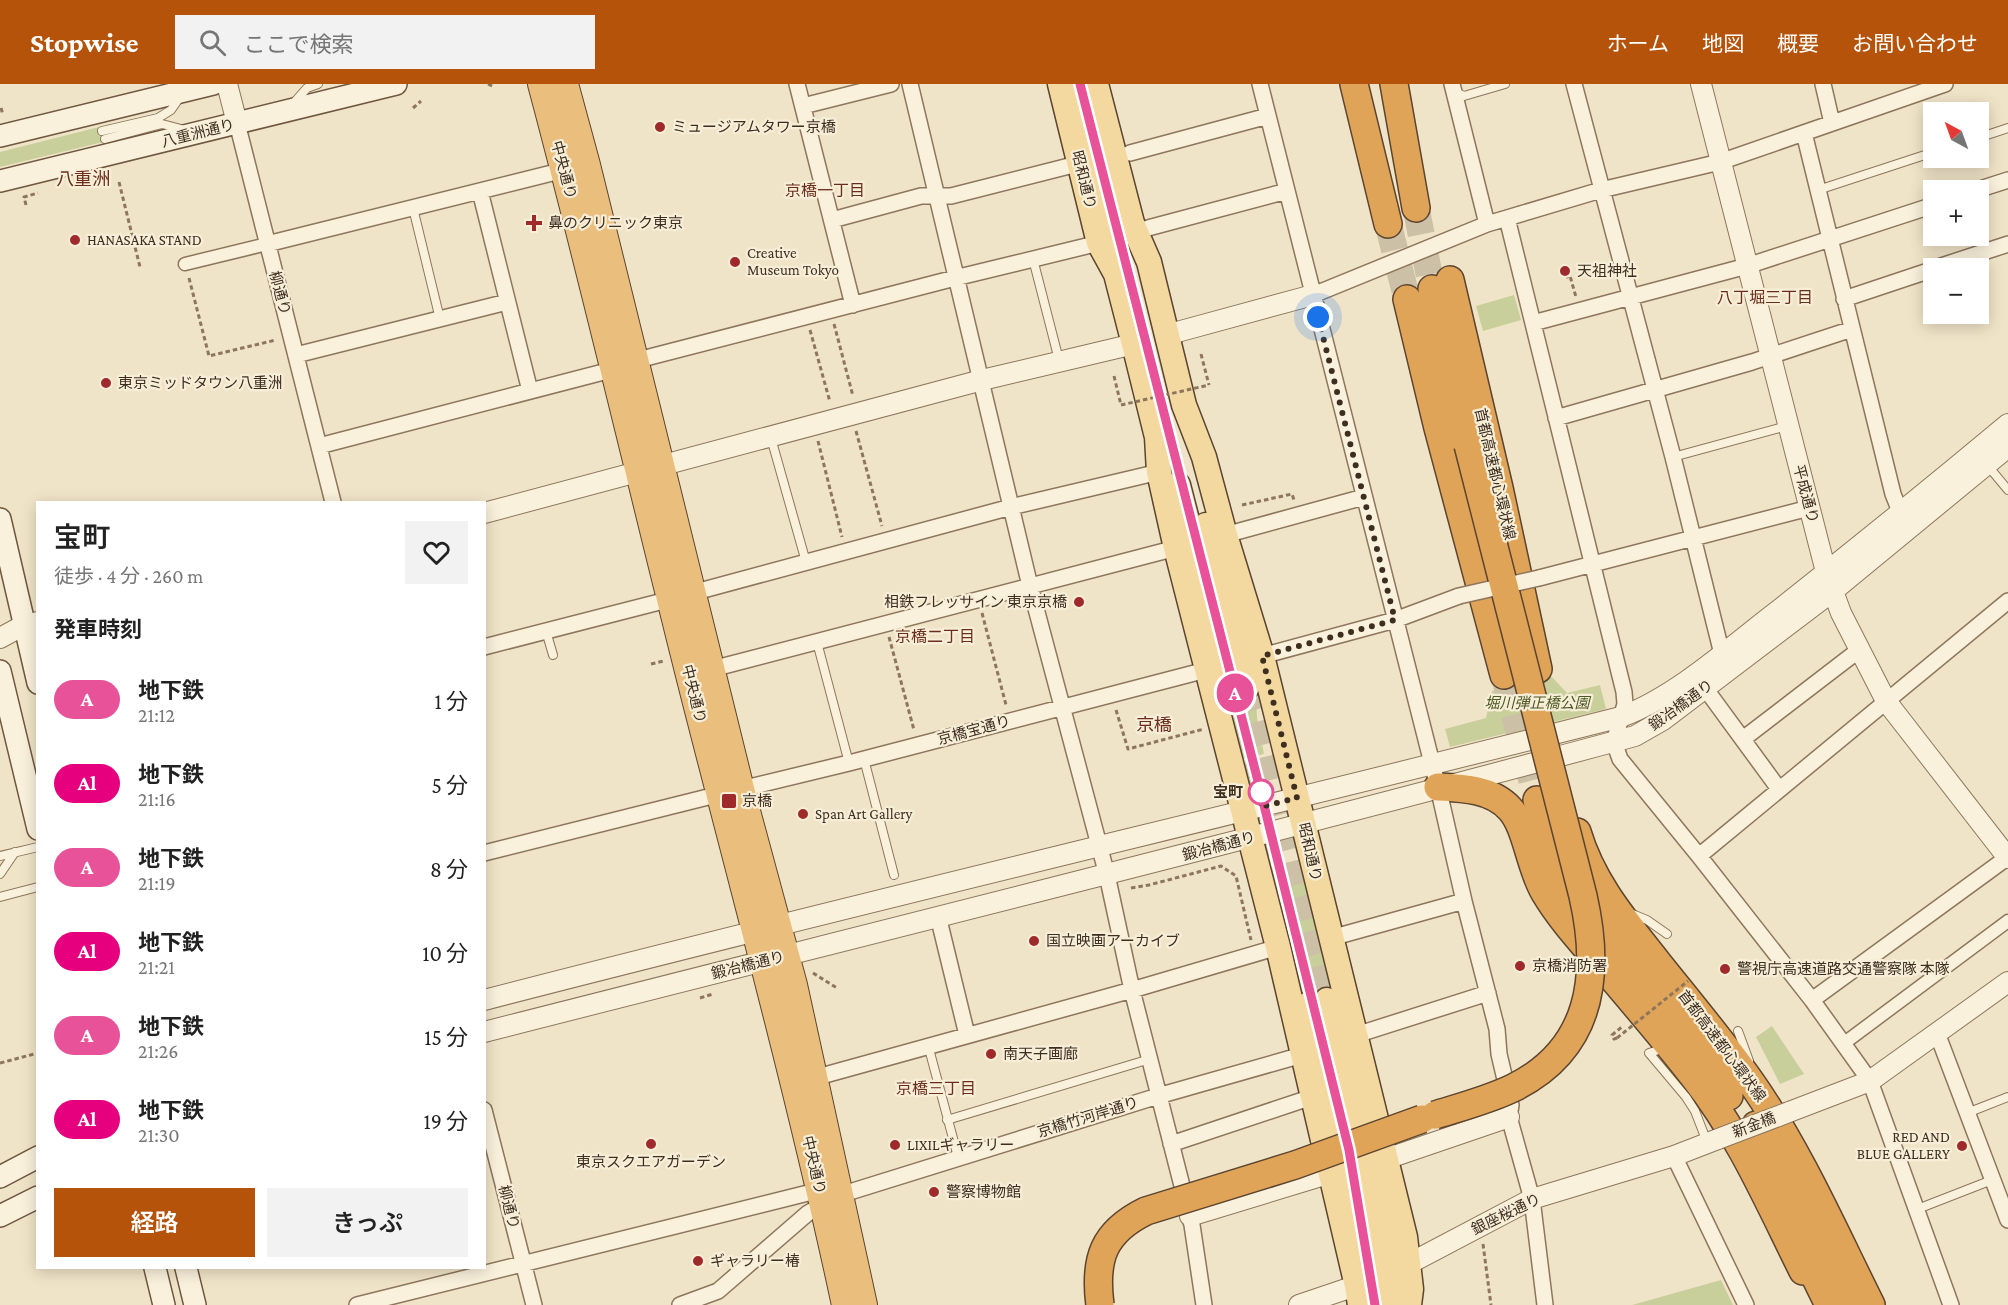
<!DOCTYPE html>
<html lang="ja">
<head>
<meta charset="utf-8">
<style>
  body { margin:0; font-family:"Crimson Pro","Noto Sans JP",serif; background:#f2f2f2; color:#222; height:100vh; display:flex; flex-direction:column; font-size:22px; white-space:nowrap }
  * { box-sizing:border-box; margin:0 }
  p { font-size:20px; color:#767676 }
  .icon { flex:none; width:33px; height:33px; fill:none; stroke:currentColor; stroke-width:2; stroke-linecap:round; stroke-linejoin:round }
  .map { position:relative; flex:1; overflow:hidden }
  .panel { position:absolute; left:36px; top:417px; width:450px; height:768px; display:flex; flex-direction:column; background:#fff; border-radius:0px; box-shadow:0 3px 15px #0003 }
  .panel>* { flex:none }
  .badge { padding:0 12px; border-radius:20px; font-size:21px; line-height:39px }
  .needle { width:39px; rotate:319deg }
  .fabs { position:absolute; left:1923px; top:18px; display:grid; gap:12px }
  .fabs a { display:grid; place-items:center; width:66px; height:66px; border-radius:0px; background:#fff; box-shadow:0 3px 15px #0003; font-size:30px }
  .you { position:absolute; width:30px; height:30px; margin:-15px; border:4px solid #fff; border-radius:50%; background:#1a73e8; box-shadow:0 0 0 9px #1a73e833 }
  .map>.badge { position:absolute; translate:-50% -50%; box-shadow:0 0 0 3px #fff }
  h2 { padding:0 18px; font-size:22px; line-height:54px }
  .round { display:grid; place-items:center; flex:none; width:63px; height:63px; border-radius:0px; background:#f2f2f2 }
  .overview { display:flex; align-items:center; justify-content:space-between; height:102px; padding:0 18px }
  h1 { font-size:28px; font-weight:600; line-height:45px }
  .button { display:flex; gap:12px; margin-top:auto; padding:12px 18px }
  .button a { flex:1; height:69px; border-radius:0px; background:#b45309; color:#fff; font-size:24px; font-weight:600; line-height:69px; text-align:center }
  .button a+a { background:#f2f2f2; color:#222 }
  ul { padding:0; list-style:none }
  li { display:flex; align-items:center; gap:18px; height:84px; padding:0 18px }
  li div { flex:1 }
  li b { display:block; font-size:22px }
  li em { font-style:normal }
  li .badge { min-width:66px; font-weight:700; text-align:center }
  header { display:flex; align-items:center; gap:36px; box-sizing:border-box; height:84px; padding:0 30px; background:#b45309; color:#fff }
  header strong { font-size:28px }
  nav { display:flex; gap:33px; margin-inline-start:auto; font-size:21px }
  .search { width:420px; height:54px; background:#f2f2f2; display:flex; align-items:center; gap:15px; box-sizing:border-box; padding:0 21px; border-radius:0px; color:#767676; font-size:22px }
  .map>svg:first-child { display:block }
</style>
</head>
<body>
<header>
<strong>Stopwise</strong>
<div class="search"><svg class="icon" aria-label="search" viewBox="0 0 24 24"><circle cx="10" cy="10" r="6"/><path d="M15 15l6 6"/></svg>ここで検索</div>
<nav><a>ホーム</a><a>地図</a><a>概要</a><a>お問い合わせ</a></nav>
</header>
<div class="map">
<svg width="2008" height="1221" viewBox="0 0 2008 1221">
  <rect width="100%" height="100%" fill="#f0e4c8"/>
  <path fill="#c9cf9b" d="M99,43L103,58L0,83V68Z
    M1514,211L1521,236L1483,247L1476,222Z
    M1552,593L1567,609L1600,601L1606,625L1450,663L1445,645L1486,634L1492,607Z
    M1256,603L1257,634L1264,670L1240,675L1225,612Z
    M1302,786L1335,911L1299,919L1301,879L1278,792Z
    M1772,942L1804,990L1780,1000L1756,953Z
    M1721,1196L1733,1221H1632Z"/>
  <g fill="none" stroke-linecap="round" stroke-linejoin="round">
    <path stroke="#ccc0a6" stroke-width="24" stroke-dasharray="24 12" stroke-linecap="butt" d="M1247,603L1327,916
      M1231,608L1309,920"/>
    <path stroke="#ccc0a6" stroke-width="27" stroke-dasharray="27 14" stroke-linecap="butt" d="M1416,124L1432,205
      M1388,140L1407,215
      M1504,591L1537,716"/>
    <g stroke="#8d765c" stroke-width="10">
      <path id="service" d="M1455,8L1464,12L1505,0
        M292,21L307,4L318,0
        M102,47L158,34L171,26L180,13
        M1978,54L2008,44
        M105,55L162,40L185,46
        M1818,106L1934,68
        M413,124L440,235
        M1033,175L1059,276
        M771,354L806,478
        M1673,373L1787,342
        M1988,382L2008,406
        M546,547L553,571
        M817,558L849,679
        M864,675L894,791
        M0,772L38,763
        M0,790L15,768
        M0,813L38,803
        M1630,829L1647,836L1667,850
        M1738,947L1749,977
        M928,961L958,1073
        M1665,964L1649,969L1686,1013L1695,1027L1707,1058
        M1967,1029L2008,1013
        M947,1036L1150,975
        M1915,1126L1992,1096"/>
    </g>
    <g stroke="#8d765c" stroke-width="15">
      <path id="pedestrian" d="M185,180L267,160
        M1843,960L2008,837"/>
    </g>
    <g stroke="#8d765c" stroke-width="18">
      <path id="minor" d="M797,0L853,221
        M910,0L1030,502L1107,791L1132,906L1192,1141L1204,1221
        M1260,0L1438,703L1464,817L1497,945L1499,970L1511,1021L1509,1033L1532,1115L1545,1221
        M1452,0L1487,140
        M1574,0L1673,373L1722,570
        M1823,0L1832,39
        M803,22L891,0
        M237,39L333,418
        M1804,49L1893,410L1901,430
        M1130,69L1268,32
        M1977,106L2008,96
        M480,107L530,307
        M1507,134L1624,608L1625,620L1614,658L1620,675L1699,772L1812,916L1870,997L1951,1221
        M832,136L921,112H951L1081,79
        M1148,144L1287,107
        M267,160L564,86
        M1935,184L2008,160
        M1313,211L1487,140L1601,106L1720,78L1945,0
        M1844,215L1934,185
        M1533,239L1747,182L1934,121
        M296,271L507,218
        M634,277L955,194L1099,159
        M1556,334L1752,278L1852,245
        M319,362L615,285
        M1225,451L1364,413
        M1539,494L1809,424
        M692,509L1011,423L1159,388
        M484,563L671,515
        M1262,572L1395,536L1459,512
        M712,585L1176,464
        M1705,604L1779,705
        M1743,655L1859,566
        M741,705L849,679L1206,586
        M484,769L720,710
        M1699,772L2008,517
        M938,832L967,951
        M1331,854L1464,817
        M1812,916L2008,773
        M1937,949L2008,1136
        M1356,951L1488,909
        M814,994L1132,906L1278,863
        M484,1026L534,1221
        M1171,1060L1312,1013
        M1674,1072L1746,1221
        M357,1221L820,1106L826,1108
        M680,1221L718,1207L808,1129L840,1111L1158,1012L1302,971"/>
    </g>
    <g stroke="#8d765c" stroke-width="22">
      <path id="tertiary" d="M227,0L237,39
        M1701,0L1826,488L1841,529L1886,617L2008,774
        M1166,251L1313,211
        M484,429L982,296L1134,260
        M0,554L24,541L38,538
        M484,916C862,818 1242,729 1621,633C1674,613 1726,567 1771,532C1851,469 1930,405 2008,340
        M484,948C868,850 1253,755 1635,652L1663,636L1833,507L2008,363
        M1789,1028L1870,997L2008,898
        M1386,1075L1509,1033
        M1190,1132L1331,1089
        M1397,1186L1532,1115L1674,1072L1718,1055
        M1299,1221L1370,1197"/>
    </g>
    <g stroke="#6f573f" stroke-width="24">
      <path id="secondary" d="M0,52L213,0
        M0,97L396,0
        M0,435L38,599
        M0,587L38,745
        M0,1093L38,1073
        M0,1132L38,1113
        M155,1184L164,1221
        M186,1184L195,1221"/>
    </g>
    <g stroke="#5b4430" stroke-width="27">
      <path id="primary" d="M1060,0L1099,159L1116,190L1134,260L1157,353L1159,388L1176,464L1278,863L1357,1202L1360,1221
        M1078,0L1116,148V185
        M1096,0L1132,139L1149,178L1184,321L1204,373L1225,451L1262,572L1405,1153L1411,1205L1409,1221
        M1178,401L1231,608
        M1206,441L1247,603
        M1327,916L1385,1157L1397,1221
        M1309,920L1369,1163L1378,1221"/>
    </g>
    <g stroke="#5b4430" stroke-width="28">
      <path id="trunk" d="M541,0C594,198 640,397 690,595C743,804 800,1010 845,1221
        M565,0L587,81L741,705L794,901L864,1221"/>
    </g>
    <g stroke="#5b4430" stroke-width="30">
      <path id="motorway" d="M1354,0L1388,140
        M1394,0L1416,124
        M1450,196L1499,404L1538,585
        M1432,205L1468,361
        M1407,215L1438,344L1504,591
        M1438,703C1463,704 1492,705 1510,725C1527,743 1530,785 1545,809C1559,833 1580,856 1598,877C1630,915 1663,953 1694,993C1740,1051 1770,1121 1803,1187
        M1537,716C1544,740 1551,763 1562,785C1604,867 1682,931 1729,1012
        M1577,748C1592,799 1625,837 1658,879C1690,919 1723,958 1753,1001C1800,1069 1834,1147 1871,1221
        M1756,1041L1848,1221
        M1802,1166L1829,1221"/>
    </g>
    <path stroke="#8d765c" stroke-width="3" stroke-dasharray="4.5 3" stroke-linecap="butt" d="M488,0L494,3
      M1,24L3,31
      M413,24L421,17
      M119,98L140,183
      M26,121L24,113L38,109
      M1566,190L1567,193L1570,192L1576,213
      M189,194L209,272L276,256
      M834,240L853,312
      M810,246L830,318
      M1201,270L1209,301
      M1114,292L1121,321
      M856,347L882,442
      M818,357L842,453
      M1242,421L1292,410L1294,416
      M982,529L1006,621
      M889,553L914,646
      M651,580L664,577
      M1116,626L1128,665L1204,645
      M1131,804L1149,801L1221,782L1236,792L1251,856
      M813,889L837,904
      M700,914L713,910
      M1617,954L1614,955L1612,951L1623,942
      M0,979L38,969
      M1483,1160L1491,1221"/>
    <use href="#service" stroke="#faf1dc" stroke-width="8"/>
    <use href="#pedestrian" stroke="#faf1dc" stroke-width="12"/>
    <use href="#minor" stroke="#faf1dc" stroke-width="15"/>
    <use href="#tertiary" stroke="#faf1dc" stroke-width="20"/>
    <use href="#secondary" stroke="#faf1dc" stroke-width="21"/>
    <use href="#primary" stroke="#f3d9a0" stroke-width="24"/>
    <use href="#trunk" stroke="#eabe7c" stroke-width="26"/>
    <use href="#motorway" stroke="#e0a458" stroke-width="27"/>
    <g stroke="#8d765c" stroke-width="18" stroke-linecap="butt">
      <path id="minor-bridge" d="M1459,512L1539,494"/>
    </g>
    <g stroke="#8d765c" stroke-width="22" stroke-linecap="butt">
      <path id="tertiary-bridge" d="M1718,1055L1789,1028"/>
    </g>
    <g stroke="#5b4430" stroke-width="30" stroke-linecap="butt">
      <path id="motorway-bridge" d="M1435,1031C1461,1023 1488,1016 1513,1004C1592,965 1601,891 1583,812L1468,361
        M1100,1221C1094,1175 1103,1148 1146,1127L1295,1081L1422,1035"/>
    </g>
    <path stroke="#8d765c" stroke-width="3" stroke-dasharray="4.5 3" stroke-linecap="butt" d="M1121,321L1209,301
      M1617,954L1688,897"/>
    <use href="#minor-bridge" stroke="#faf1dc" stroke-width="15"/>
    <use href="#tertiary-bridge" stroke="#faf1dc" stroke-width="20"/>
    <use href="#motorway-bridge" stroke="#e0a458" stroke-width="27"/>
  </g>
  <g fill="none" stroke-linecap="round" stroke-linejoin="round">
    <g stroke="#fff" stroke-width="14">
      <path id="line" d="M1080,0L1261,709L1349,1066L1375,1221"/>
    </g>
    <use href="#line" stroke="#e85298" stroke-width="9"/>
    <path stroke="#3d2e20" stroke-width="6" stroke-dasharray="0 10.8" d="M1261,708L1260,723L1297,714L1262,572L1395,536L1318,233"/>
  </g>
  <g fill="#9e2a2b" stroke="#f7eed8" stroke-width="2">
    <circle cx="660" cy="43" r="6"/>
    <path d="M531 130h6v6h6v6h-6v6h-6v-6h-6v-6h6z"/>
    <circle cx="75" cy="156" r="6"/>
    <circle cx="735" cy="178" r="6"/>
    <circle cx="1565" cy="187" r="6"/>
    <circle cx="106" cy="299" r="6"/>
    <circle cx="1079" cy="518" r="6"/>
    <rect x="721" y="709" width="16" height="16" rx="3"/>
    <circle cx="803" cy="730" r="6"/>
    <circle cx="1034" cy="857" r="6"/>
    <circle cx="1520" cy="882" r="6"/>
    <circle cx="1725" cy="885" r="6"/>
    <circle cx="991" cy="970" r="6"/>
    <circle cx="651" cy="1060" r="6"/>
    <circle cx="895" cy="1061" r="6"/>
    <circle cx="1962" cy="1062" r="6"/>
    <circle cx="934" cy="1108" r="6"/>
    <circle cx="698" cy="1177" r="6"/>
  </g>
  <circle fill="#fff" stroke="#e85298" stroke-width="3" cx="1261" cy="708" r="12"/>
  <g text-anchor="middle" stroke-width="4.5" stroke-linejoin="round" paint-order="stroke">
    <g font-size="15" fill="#3d2e20" stroke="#f7eed8" text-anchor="start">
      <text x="672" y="48">ミュージアムタワー京橋</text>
      <text x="548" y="144">鼻のクリニック東京</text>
      <text x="87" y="161">HANASAKA STAND</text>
      <text x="747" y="174">Creative<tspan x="747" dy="17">Museum Tokyo</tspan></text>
      <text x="1577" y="192">天祖神社</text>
      <text x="118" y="304">東京ミッドタウン八重洲</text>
      <text x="1067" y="523" text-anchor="end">相鉄フレッサイン 東京京橋</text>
      <text x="742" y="722">京橋</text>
      <text x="815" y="735">Span Art Gallery</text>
      <text x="1046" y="862">国立映画アーカイブ</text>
      <text x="1532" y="887">京橋消防署</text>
      <text x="1737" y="890">警視庁高速道路交通警察隊 本隊</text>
      <text x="1003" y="975">南天子画廊</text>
      <text x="1950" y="1058" text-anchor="end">RED AND<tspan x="1950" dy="17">BLUE GALLERY</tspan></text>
      <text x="907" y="1066">LIXILギャラリー</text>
      <text x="651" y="1083" text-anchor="middle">東京スクエアガーデン</text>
      <text x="946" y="1113">警察博物館</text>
      <text x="710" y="1182">ギャラリー椿</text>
    </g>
    <g font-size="15" fill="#3d2e20" stroke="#f7eed8">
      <text transform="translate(198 49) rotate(-14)" y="5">八重洲通り</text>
      <text transform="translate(564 86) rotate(75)" y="5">中央通り</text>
      <text transform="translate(1084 96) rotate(76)" y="5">昭和通り</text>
      <text transform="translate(280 209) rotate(75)" y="5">柳通り</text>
      <text transform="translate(1495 390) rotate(77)" y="5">首都高速都心環状線</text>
      <text transform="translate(1806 410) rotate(75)" y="5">平成通り</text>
      <text transform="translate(694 610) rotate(76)" y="5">中央通り</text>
      <text transform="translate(1681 621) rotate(-36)" y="5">鍛冶橋通り</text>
      <text transform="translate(974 646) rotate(-15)" y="5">京橋宝通り</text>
      <text transform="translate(1219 762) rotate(-15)" y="5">鍛冶橋通り</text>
      <text transform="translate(1310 768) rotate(77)" y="5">昭和通り</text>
      <text transform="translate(748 881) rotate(-14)" y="5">鍛冶橋通り</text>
      <text transform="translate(1722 962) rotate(53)" y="5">首都高速都心環状線</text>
      <text transform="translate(1088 1033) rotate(-17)" y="5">京橋竹河岸通り</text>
      <text transform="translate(1754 1041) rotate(-21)" y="5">新金橋</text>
      <text transform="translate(814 1081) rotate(77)" y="5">中央通り</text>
      <text transform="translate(509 1123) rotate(76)" y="5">柳通り</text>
      <text transform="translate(1506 1130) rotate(-26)" y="5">銀座桜通り</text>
    </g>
    <g font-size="15" font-style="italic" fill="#4d5a26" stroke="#f7eed8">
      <text x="1537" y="624">堀川弾正橋公園</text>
    </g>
    <g font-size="15" font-weight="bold" fill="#3d2e20" stroke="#f7eed8" text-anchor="end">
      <text x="1243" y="713">宝町</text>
    </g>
    <g font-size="16" fill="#6b2e1e" stroke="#f7eed8">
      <text x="825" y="112">京橋一丁目</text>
      <text x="1765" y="219">八丁堀三丁目</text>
      <text x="935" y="558">京橋二丁目</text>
      <text x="936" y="1010">京橋三丁目</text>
    </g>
    <g font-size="18" fill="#6b2e1e" stroke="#f7eed8">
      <text x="83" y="101">八重洲</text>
      <text x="1154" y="647">京橋</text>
    </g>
  </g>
</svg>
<div class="fabs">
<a><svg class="needle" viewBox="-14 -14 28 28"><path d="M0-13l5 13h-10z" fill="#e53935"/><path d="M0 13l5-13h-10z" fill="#767676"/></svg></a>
<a>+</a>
<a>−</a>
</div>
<div class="you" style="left:1318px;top:233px"></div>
<b class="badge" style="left:1235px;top:609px;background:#e85298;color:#fff">A</b>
<section class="panel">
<div class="overview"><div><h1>宝町</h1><p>徒歩 · 4 分 · 260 m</p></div><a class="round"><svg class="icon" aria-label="heart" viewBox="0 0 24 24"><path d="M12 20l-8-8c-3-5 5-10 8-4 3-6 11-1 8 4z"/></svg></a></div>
<h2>発車時刻</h2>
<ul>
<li><span class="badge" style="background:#e85298;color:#fff">A</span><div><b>地下鉄</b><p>21:12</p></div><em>1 分</em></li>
<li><span class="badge" style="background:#e6007e;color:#fff">Al</span><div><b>地下鉄</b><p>21:16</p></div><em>5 分</em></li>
<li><span class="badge" style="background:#e85298;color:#fff">A</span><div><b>地下鉄</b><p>21:19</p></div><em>8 分</em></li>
<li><span class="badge" style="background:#e6007e;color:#fff">Al</span><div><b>地下鉄</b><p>21:21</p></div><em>10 分</em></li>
<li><span class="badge" style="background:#e85298;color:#fff">A</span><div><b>地下鉄</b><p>21:26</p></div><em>15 分</em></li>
<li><span class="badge" style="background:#e6007e;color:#fff">Al</span><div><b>地下鉄</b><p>21:30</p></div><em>19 分</em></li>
</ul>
<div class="button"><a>経路</a><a>きっぷ</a></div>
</section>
</div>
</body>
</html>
